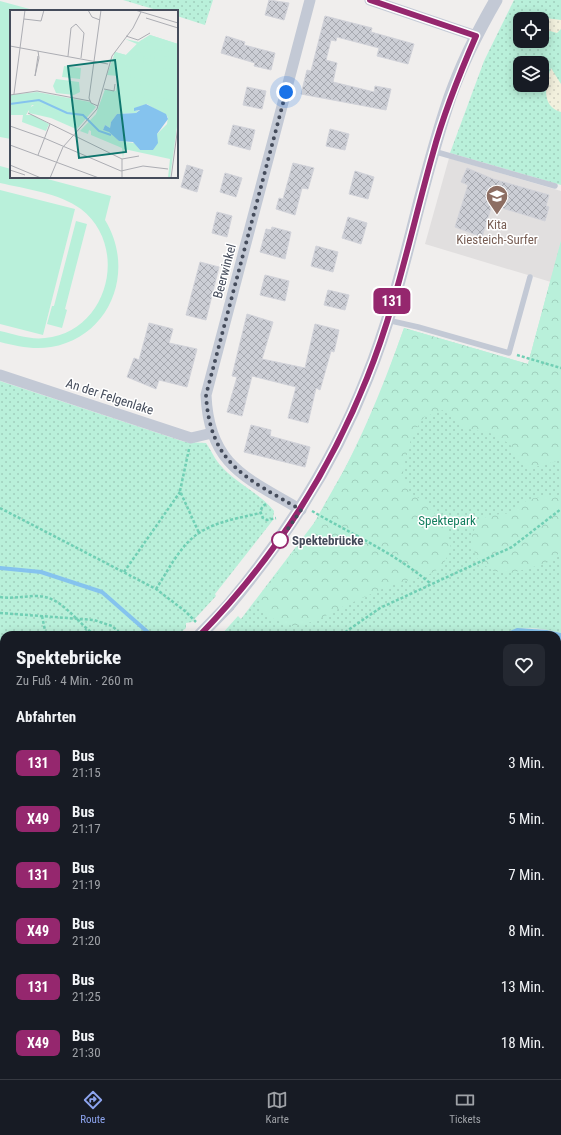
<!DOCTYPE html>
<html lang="de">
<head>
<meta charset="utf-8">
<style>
  body { margin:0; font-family:"Roboto Condensed",sans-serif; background:#242831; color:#f1f3f6; height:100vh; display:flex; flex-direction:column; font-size:15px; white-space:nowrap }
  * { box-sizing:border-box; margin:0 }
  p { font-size:13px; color:#9ea1a6 }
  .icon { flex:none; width:22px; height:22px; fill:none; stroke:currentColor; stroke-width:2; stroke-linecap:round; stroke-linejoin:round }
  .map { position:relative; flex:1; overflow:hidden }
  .panel { position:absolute; left:0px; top:631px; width:561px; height:448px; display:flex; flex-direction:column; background:#171b24; border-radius:12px 12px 0 0; box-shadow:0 2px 10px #0003 }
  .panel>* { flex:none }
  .badge { padding:0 8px; border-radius:6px; font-size:14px; line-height:26px }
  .tools { position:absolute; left:513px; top:12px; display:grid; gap:8px }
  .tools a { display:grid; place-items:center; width:36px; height:36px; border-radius:8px; background:#171b24; box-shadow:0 2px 10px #0003; font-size:20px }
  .you { position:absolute; width:20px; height:20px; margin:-10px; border:3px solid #fff; border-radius:50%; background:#1a73e8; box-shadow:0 0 0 6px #1a73e833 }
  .map>.badge { position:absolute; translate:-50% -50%; box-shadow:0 0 0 2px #fff }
  h2 { padding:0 16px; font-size:15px; line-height:36px }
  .round { display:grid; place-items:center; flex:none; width:42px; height:42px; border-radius:8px; background:#242831 }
  .overview { display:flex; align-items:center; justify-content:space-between; height:68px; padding:0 16px }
  h1 { font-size:19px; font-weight:800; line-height:30px }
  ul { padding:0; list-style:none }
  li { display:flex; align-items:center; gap:12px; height:56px; padding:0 16px }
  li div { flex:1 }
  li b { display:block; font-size:15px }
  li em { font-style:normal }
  li .badge { min-width:44px; font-weight:700; text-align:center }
  .dock { display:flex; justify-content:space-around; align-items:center; height:56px; border-top:1px solid #363941; background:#171b24; font-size:11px; color:#9ea1a6 }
  .dock a { display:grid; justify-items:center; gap:2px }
  .dock .current { color:#8da4ee }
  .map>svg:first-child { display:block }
</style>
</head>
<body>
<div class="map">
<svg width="561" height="1079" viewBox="0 0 561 1079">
  <defs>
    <pattern id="grass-dots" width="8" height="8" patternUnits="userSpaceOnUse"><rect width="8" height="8" fill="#b9f0da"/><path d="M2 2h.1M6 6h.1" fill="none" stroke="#a0cfbd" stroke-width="1.8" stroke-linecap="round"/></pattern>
    <pattern id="forest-crowns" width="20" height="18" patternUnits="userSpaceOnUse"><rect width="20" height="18" fill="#b9f0da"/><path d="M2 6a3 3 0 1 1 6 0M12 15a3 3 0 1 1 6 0" fill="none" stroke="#a0cfbd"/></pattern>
    <pattern id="sand-dots" width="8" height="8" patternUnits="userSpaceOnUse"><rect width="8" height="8" fill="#f2f0dd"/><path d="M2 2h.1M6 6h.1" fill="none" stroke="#d1cfc0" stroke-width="1.8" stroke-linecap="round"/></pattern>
    <pattern id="garden-furrows" width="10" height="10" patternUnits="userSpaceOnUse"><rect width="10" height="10" fill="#b9f0da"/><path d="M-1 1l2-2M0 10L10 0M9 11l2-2" fill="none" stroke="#a0cfbd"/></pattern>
    <pattern id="building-cross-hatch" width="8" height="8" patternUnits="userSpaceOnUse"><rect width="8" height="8" fill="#ccced5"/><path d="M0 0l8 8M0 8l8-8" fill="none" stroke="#a7a9b0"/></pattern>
  </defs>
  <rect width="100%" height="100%" fill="#f0eeed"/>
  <path fill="#e1dfdf" d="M449,158L561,191V241L551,282L425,244Z"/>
  <path fill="url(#grass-dots)" fill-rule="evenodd" d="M123,0H213L205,25L177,16V11H160Z
    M514,0H561V185L450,153L484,61ZM520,19H542V41H520ZM520,63H542V85H520Z
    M561,241V633C541,628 518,625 500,635H221L238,616L241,619L314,523L344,470L363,434L383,387L404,328L528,364Z
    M0,381L185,442L206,443C211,450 215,460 222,467C237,484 260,493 274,511L273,520L215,594L216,596L192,622L186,623V628L178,635H4V644L0,642Z
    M561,950V1061L557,1059V951Z
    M504,1075H532L531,1079H503Z"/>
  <path fill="url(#forest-crowns)" d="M561,241V460L527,469L516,457L510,444L490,433L463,428L443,410L424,417L413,434L405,457L403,473L409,492L423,501L447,527L451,549L442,567L428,575L391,585L340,608L316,621L293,626L275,620L261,609V595C279,571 299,548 315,522C354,458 379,398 404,328L528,364Z
    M552,496L561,498V551L551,561L530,568L511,573L494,571L479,562L473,549L472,535L478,520L492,515L512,513C523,499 534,497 552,496Z"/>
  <path fill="url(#sand-dots)" d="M538,17L561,20V29L557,33L550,31L542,33V19H531Z
    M551,68L561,84V112C540,106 546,83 551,68Z"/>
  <path fill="url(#garden-furrows)" d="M0,642L4,644V737L0,735Z"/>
  <path fill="#b9f0da" d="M0,1L37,11H11V139L0,137Z
    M0,166L11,169V177H40L111,196L105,220C136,270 111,337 51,347C33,350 17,346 0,342V331C14,334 30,340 45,338C108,332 130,247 81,209C59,193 26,189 0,183Z
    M0,190L75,209L43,335L0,324Z
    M76,221L87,224L65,309L67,310L62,328L47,324L52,306H54Z"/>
  <path fill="#85c3ee" d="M517,628L547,630L561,633V950L557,951V635H500Z"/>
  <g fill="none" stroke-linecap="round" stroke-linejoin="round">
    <path stroke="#85c3ee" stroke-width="4" d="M0,568L41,572L102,592L151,635"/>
  </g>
  <path fill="url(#building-cross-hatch)" stroke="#d1d2d9" d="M269,0L289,3L284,20L265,15Z
    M325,16L372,28L371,32L414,44L408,64L377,56L379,48L337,37L336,41L331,40L326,60L337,63L333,82L374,92L375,86L391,89L386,110L301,94L307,70L311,71Z
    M226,36L245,42L244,45L275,53L271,70L254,66L255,63L221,53Z
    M247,87L266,91L262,109L243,105Z
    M233,125L255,130L250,150L228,144Z
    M330,129L349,134L345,150L326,146Z
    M293,163L314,168L308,189L302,188L295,215L276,209L279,198L283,199Z
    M187,165L203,170L197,192L181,187Z
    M467,168L493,179L549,195L546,206L549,207L545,221L492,205L482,237L455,227L468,185L461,182Z
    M355,171L374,177L368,199L349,194Z
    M225,173L242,178L236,197L220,192Z
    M217,212L232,216L227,237L212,233Z
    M348,217L367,223L361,244L342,238Z
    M272,227L291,232L285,259L260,252L266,229L271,230Z
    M316,246L338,252L333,272L311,266Z
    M200,262L219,267L206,320L186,315Z
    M265,275L289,281L285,301L260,295Z
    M328,290L349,295L345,310L324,305Z
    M247,314L273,322L262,359L305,368L315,324L339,330L334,352L331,351L320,390L316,388L308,423L288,418L296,387L252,376L242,416L227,412L237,377L232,376Z
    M149,323L173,329L169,343L197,349L187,387L159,380L156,389L127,377L134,358L139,360Z
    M251,425L271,430L270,436L310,447L305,467L244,452Z"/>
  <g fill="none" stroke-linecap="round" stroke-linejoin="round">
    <path stroke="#70cfb4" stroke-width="2.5" stroke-dasharray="3 2" stroke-linecap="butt" d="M517,355L561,368
      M189,449L180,491L199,533
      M266,504L263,506L260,511L263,518L267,520L276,518
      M0,508L156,589L185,611L196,622
      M312,511C353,535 395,553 431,584
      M124,572L180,492
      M156,589C168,571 180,545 199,533C217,521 240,518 260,513
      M0,597C13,599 24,596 37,596C62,596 77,623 95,635
      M0,613L94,620L112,626L122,635
      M42,616L46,635
      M84,635L86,629
      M341,635L380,608L512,547L561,509
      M557,1018L561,1020
      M557,1036L561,1038
      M515,1079L516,1075"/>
    <path stroke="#c3c9d5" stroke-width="5.5" d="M433,151L555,186
      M387,320L418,327L509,353L530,277"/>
    <path stroke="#c3c9d5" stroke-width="11" d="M370,0L476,36
      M0,375L191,438L212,433
      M301,510C247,478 209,466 206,395L310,0
      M0,849L4,851
      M0,1037L4,1039
      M71,1075L79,1079
      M377,1075L384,1079"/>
    <path stroke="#c3c9d5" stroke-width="13" d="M228,606C286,537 334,462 367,378C404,287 418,189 450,97C462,63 478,31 496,0
      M0,780L4,777"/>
    <path stroke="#c3c9d5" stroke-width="13" d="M200,635L228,606"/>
  </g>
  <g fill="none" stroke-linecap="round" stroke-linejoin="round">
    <g stroke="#fff" stroke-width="9">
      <path id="line" d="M200,635C272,561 328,475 367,378C396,307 412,227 433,153C444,112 459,75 476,36L370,0"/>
    </g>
    <use href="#line" stroke="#95276e" stroke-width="6"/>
    <path stroke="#454c5b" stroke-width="4" stroke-dasharray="0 7.2" d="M280,540L301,510C247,478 210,465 206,395L286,92"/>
  </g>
  <defs>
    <g id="school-pin" transform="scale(1.15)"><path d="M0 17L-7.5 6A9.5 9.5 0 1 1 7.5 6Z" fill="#8d6e63" stroke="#fff"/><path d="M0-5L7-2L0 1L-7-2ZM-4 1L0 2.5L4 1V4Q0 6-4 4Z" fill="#fff"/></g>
  </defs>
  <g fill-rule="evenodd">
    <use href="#school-pin" x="497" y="196"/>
  </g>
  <circle fill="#fff" stroke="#95276e" stroke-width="2" cx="280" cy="540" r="8"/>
  <g text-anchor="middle" stroke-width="3" stroke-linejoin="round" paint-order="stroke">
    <g font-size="13" fill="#785e54" stroke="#fff">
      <text x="497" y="229">Kita<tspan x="497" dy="15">Kiesteich-Surfer</tspan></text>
    </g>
    <g font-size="13" fill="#454c5b" stroke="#fff">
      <text transform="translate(224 271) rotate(-75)" y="5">Beerwinkel</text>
      <text transform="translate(110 396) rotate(18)" y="5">An der Felgenlake</text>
    </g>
    <g font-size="13" fill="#147f5f" stroke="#fff">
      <text x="447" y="525">Spektepark</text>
    </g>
    <g font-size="13" font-weight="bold" fill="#454c5b" stroke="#fff" text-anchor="start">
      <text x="292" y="545">Spektebrücke</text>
    </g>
  </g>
  <g transform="translate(10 10)">
    <rect width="168" height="168" fill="#f0eeed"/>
    <path d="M140,25L168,34V109L160,168H158L160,149L114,139L113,149L112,138L81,125V121L79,120L78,124L70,121L86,104L95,80L106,81L108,66L97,65L105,42L116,45L127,34L115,29L129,32ZM137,94L158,107L157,114L147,124L143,140H130L124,133L109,131L98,121L93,120L95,115L100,118L101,112L107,104L126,103L129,100L125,101L128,97ZM27,82L80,92L86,97L67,119L68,113L30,96L22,95L16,105H13L14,97H0V85Z" fill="#b9f0da" fill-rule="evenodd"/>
    <path d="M140,25L168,34V38L161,36L158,42L163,47L153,46L149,50L154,59L161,58L164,64H168V83L161,90L147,87L132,91L141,71L146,67L148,82H154L159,86L164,80L162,74L150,71V62L143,55L145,44L142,39L155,41L154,33L136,32L141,43L140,51L133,46L134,54L126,46L135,40L130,33L127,35L129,40L117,51L104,45L105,42L116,45L130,31ZM120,56L121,76H124V67L131,69L129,86L117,90L113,88L115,83L112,82L111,88L107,90L99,86L97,92L101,100L91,106L86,105L95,80L106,81L108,67H112L116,57ZM168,89V104L165,128L158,119L163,106H166L161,95Z" fill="#b9f0da"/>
    <path d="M26,94L69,112L66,119L41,108L19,103V98ZM0,97H14V105H23L39,114L36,121L12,112L13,105H0Z" fill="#b9f0da"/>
    <path d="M54,56L71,58L70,69L52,67ZM46,69L69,72L70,82L64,85L46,83L43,76Z" fill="#b9f0da"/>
    <path d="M136,94L156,104L158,109L147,124L148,133L143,140H130L123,132L109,131L99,122L93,120L95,115L100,118L101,112L107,104L126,103L130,100L124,101V98Z" fill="#85c3ee"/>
    <path fill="none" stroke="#85c3ee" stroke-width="2" d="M0,94L29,90L57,103L73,105L89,121L101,125"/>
    <path fill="none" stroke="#acadb3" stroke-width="1" d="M78,0L82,7L90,10M125,0L168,13M136,8L168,18M14,9L31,11L34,0M116,26L128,30L140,23M0,36L98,54M28,41L29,48L25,66L28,46M58,46L61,18L66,14L74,23L71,48M94,79L104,81L105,74M4,84L15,0M0,85L27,81L80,91M88,96L81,93L79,88L91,0M18,103L112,149M0,116L34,128L111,161L133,156L158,159M0,135L89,168M28,145L40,114M112,149L129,146M0,155L31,168M0,160L15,165M40,168L53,137L87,99L102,46L123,18L131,2M112,168V149M161,168L168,116"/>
    <path fill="#0f766e" fill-opacity="0.15" stroke="#0f766e" stroke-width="2" d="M105,50L116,142L69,148L58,56Z"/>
    <rect width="168" height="168" fill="none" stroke="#454c5b" stroke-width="2"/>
  </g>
</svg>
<div class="tools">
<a><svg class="icon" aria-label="locate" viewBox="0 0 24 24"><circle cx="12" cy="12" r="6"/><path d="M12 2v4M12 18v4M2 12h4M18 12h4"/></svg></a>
<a><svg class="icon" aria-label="layers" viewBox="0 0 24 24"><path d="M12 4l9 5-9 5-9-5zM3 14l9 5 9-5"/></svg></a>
</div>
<div class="you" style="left:286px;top:92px"></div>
<b class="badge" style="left:392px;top:301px;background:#95276e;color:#fff">131</b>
<section class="panel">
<div class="overview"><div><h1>Spektebrücke</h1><p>Zu Fuß · 4 Min. · 260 m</p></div><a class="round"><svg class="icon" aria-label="heart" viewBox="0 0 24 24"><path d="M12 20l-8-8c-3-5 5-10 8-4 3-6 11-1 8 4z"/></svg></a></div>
<h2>Abfahrten</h2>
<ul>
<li><span class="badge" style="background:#95276e;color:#fff">131</span><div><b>Bus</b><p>21:15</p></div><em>3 Min.</em></li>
<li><span class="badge" style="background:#95276e;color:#fff">X49</span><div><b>Bus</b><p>21:17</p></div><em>5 Min.</em></li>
<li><span class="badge" style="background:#95276e;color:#fff">131</span><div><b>Bus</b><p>21:19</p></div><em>7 Min.</em></li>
<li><span class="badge" style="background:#95276e;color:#fff">X49</span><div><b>Bus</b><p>21:20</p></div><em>8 Min.</em></li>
<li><span class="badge" style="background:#95276e;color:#fff">131</span><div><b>Bus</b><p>21:25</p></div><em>13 Min.</em></li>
<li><span class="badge" style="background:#95276e;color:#fff">X49</span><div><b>Bus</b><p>21:30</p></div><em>18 Min.</em></li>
</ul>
</section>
</div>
<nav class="dock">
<a class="current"><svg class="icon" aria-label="directions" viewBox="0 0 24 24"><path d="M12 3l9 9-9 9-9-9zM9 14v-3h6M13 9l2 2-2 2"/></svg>Route</a>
<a><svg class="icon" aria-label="map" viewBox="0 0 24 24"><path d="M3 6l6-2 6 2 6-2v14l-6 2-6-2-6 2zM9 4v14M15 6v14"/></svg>Karte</a>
<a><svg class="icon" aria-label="tickets" viewBox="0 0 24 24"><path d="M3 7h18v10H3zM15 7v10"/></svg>Tickets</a>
</nav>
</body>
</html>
